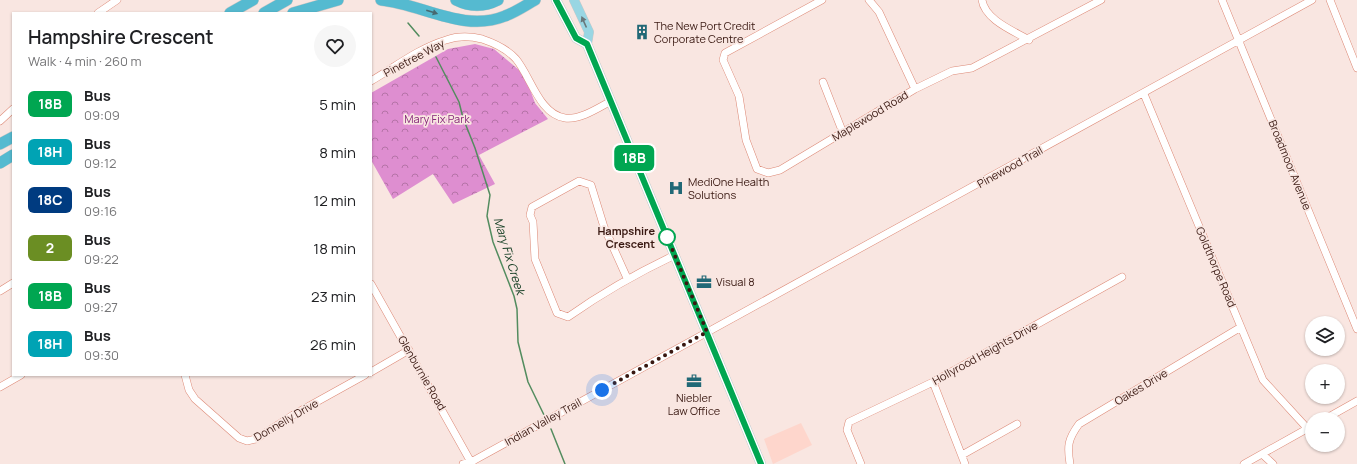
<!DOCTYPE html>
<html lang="en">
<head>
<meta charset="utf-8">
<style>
  body { margin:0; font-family:Manrope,sans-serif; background:#f6f6f6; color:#202124; height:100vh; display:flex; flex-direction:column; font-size:15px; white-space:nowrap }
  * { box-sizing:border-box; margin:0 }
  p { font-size:13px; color:#757577 }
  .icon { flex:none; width:22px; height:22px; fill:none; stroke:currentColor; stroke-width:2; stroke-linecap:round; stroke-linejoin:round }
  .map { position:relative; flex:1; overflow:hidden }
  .drawer { position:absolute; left:12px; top:12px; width:360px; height:364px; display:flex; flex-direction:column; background:#fff; border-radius:0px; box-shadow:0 1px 3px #0004 }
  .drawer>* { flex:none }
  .badge { padding:0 8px; border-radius:6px; font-size:14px; line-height:26px }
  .fabs { position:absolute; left:1305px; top:316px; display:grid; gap:8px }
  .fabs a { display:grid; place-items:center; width:40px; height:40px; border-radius:50%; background:#fff; box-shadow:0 1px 3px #0004; font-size:20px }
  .you { position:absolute; width:20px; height:20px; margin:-10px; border:3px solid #fff; border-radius:50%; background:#1a73e8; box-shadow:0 0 0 6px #1a73e833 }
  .map>.badge { position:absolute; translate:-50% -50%; box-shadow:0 0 0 2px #fff }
  .round { display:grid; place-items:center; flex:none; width:42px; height:42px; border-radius:21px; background:#f6f6f6 }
  .summary { display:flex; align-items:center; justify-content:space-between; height:68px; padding:0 16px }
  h1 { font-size:19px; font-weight:600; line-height:30px }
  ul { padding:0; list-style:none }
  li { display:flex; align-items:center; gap:12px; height:48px; padding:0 16px }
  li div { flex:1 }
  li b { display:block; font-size:15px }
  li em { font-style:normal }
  li .badge { min-width:44px; font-weight:700; text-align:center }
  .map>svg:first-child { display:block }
</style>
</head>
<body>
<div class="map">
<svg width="1357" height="464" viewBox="0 0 1357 464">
  <defs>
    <pattern id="forest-crowns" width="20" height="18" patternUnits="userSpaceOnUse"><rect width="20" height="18" fill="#de8ed0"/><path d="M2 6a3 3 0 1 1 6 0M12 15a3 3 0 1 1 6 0" fill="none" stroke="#b573a7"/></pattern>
  </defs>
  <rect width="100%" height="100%" fill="#f9e6e1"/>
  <path fill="#fed6cc" d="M801,423L812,445L773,464L764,439Z"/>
  <path fill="url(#forest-crowns)" d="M475,44L494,49L519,70L528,84L535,103L548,119L479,155L495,184L453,204L433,174L393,199L371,160V93L448,49Z"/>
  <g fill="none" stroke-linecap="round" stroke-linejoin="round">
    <path stroke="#538c5f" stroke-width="1.5" d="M408,23L419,36
      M436,57L459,102L463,118L475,148L490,195L487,216L493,242L514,296L517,309L518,342L528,382L545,417
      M551,429L565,464"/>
    <g stroke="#dd8976" stroke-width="8">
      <path id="minor" d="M822,0L725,53L723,60L739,96L746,140L757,169L768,173L780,170L915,89L952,71L972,68L1101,0
        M869,0L879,12L915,89
        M982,0C985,20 1014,31 1029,40
        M1222,0L1357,329
        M1330,0L1357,68
        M98,13L117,0
        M371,81C395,67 419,48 446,40C457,36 470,36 482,39C494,43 507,49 516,59C531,77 539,114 565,118C580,120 598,108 611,101
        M823,82L843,133
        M1144,94L1263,380L1307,428
        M0,121L13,109
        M627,278L604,227L591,185L579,181L532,207L530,215L533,222L535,259L557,313L568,317C602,293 637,273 675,255
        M371,284L472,464
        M0,291L13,283
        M371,372L409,350
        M185,375L189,390L195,399L239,438L247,441L256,439L293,415L365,375
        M933,382L965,464
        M0,387L21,375
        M1325,419L1357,401
        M1262,454L1273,464
        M962,455L1017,424
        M463,464L471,462L1312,0
        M861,464L847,430L849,422L933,382L1122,277
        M1070,464C1067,446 1068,439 1079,424L1241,327
        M1244,464L1312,426"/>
    </g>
    <g stroke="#cfc8c6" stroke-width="10">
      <path id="major" d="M556,0L576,38L587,44
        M574,0L589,32L587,44L761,464"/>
    </g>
    <g stroke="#cfc8c6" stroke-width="12">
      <path id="highway" d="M381,0C422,4 464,33 505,16C516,12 526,5 535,0
        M456,0C470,7 484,7 498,0
        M230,13L253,0
        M264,13L287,0
        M293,13L338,0
        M0,144L13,137
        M0,163L13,155"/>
    </g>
    <use href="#minor" stroke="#fff" stroke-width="7"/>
    <use href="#major" stroke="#99d6e3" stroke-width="9"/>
    <use href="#highway" stroke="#55bad0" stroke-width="11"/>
  </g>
  <defs><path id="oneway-solid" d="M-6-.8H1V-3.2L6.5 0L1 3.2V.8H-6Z"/></defs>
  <use fill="#476970" href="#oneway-solid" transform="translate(432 12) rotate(17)"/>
  <use fill="#69777a" href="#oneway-solid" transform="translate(584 22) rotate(-114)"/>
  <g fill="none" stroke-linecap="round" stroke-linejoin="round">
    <g stroke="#fff" stroke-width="9">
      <path id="line" d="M556,0L576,38L587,44L761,464"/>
    </g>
    <use href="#line" stroke="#00a651" stroke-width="6"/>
    <path stroke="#391811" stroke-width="4" stroke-dasharray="0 7.2" d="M602,390L707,332L667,237"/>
  </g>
  <defs>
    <g id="building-bare" transform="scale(1.2)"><path d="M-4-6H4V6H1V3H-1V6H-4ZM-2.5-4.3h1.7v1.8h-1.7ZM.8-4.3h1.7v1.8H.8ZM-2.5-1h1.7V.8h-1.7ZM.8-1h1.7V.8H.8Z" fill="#216876" stroke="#f9e6e1" stroke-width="2.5" paint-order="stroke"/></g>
    <g id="hospital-bare" transform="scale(1.2)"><path d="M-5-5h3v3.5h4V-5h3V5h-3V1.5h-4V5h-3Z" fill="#216876" stroke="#f9e6e1" stroke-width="2.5" paint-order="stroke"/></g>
    <g id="office-bare" transform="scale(1.2)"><path d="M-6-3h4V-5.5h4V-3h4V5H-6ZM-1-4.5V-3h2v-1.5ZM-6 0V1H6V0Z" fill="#216876" stroke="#f9e6e1" stroke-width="2.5" paint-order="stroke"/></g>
  </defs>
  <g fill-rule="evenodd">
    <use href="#building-bare" x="642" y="32"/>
    <use href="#hospital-bare" x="676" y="188"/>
    <use href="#office-bare" x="704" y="282"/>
    <use href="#office-bare" x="694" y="381"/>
  </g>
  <circle fill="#fff" stroke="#00a651" stroke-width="2" cx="667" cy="237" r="8"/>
  <g text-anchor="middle" stroke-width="3.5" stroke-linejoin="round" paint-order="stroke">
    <g font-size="11" fill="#391811" stroke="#f9e6e1" text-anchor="start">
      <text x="654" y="30">The New Port Credit<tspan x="654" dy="13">Corporate Centre</tspan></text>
      <text x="688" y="186">MediOne Health<tspan x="688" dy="13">Solutions</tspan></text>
      <text x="716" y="286">Visual 8</text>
      <text x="694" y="402" text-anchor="middle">Niebler<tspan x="694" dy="13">Law Office</tspan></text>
    </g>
    <g font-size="11" fill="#391811" stroke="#f9e6e1">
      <text transform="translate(414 58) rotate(-28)" y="4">Pinetree Way</text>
      <text transform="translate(870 116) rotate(-31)" y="4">Maplewood Road</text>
      <text transform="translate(1290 165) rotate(68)" y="4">Broadmoor Avenue</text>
      <text transform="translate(1010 167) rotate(-29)" y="4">Pinewood Trail</text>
      <text transform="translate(1216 267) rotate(67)" y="4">Goldthorpe Road</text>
      <text transform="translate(985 353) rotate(-29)" y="4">Hollyrood Heights Drive</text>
      <text transform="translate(422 373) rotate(60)" y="4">Glenburnie Road</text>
      <text transform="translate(1141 387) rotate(-31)" y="4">Oakes Drive</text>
      <text transform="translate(286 420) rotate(-30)" y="4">Donnelly Drive</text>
      <text transform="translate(543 422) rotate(-29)" y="4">Indian Valley Trail</text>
    </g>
    <g font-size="11" fill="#86297a" stroke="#f9e6e1">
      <text x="437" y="123">Mary Fix Park</text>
    </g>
    <g font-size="11" font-weight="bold" fill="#391811" stroke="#f9e6e1" text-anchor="end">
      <text x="655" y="235">Hampshire<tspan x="655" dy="13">Crescent</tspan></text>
    </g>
    <g font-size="12" font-style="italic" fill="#1b4329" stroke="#f9e6e1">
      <text transform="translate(509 256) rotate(73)" y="4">Mary Fix Creek</text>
    </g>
  </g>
</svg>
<div class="fabs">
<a><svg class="icon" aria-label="layers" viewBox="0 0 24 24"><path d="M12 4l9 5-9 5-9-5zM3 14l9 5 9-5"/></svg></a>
<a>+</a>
<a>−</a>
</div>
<div class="you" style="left:602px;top:390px"></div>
<b class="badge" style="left:634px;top:158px;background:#00a651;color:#fff">18B</b>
<section class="drawer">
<div class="summary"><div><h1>Hampshire Crescent</h1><p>Walk · 4 min · 260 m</p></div><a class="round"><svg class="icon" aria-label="heart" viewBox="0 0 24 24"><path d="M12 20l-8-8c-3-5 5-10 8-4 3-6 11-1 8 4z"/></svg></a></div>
<ul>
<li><span class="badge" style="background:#00a651;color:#fff">18B</span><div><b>Bus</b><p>09:09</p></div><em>5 min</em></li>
<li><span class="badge" style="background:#00a3b4;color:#fff">18H</span><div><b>Bus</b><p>09:12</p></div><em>8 min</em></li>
<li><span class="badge" style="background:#003b80;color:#fff">18C</span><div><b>Bus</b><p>09:16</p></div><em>12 min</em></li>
<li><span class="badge" style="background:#6b8e23;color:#fff">2</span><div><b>Bus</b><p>09:22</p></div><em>18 min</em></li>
<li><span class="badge" style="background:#00a651;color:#fff">18B</span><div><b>Bus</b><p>09:27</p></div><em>23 min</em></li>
<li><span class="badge" style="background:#00a3b4;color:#fff">18H</span><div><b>Bus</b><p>09:30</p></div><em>26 min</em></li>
</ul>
</section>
</div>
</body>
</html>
